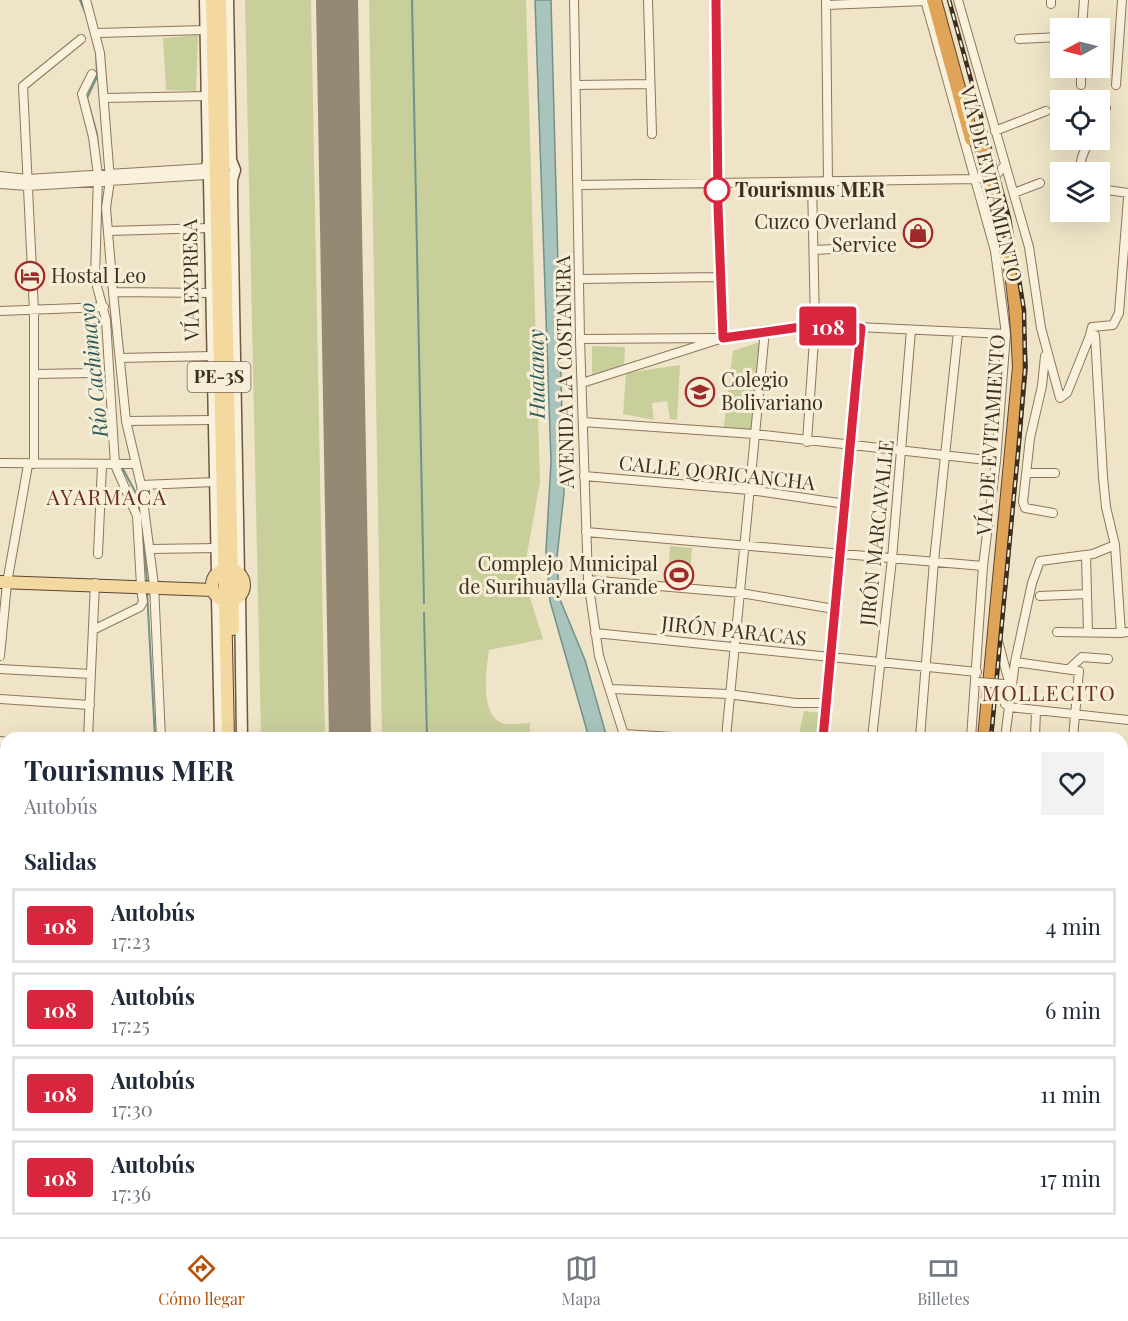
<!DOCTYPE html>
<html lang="es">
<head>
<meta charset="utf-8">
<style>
  body { margin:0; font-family:"Playfair Display",serif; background:#f2f2f3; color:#1f2937; height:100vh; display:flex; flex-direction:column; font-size:22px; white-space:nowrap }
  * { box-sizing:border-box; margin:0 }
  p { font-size:20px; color:#747a83 }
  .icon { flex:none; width:33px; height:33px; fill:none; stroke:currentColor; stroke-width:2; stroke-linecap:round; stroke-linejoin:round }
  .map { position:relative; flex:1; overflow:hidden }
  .details { position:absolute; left:0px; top:732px; width:1128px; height:506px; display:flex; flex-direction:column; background:#fff; border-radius:18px 18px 0 0; box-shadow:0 6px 24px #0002 }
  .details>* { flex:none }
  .badge { padding:0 12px; border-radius:4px; font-size:21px; line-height:39px }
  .needle { width:39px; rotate:263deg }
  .tools { position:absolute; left:1050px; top:18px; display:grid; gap:12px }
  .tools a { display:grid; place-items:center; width:60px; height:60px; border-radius:0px; background:#fff; box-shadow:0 6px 24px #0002; font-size:30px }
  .map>.badge { position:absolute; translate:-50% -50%; box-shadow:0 0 0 3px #fff }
  h2 { padding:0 24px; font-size:22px; line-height:54px }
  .round { display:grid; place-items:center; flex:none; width:63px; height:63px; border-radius:0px; background:#f2f2f3 }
  .summary { display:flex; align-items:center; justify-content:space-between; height:102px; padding:0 24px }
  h1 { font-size:28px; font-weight:700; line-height:45px }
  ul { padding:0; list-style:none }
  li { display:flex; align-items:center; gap:18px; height:75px; margin:0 12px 9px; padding:0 12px; border:3px solid #e0e1e3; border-radius:0px }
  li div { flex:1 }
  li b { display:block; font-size:22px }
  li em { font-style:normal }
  li .badge { min-width:66px; font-weight:700; text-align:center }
  .menu { display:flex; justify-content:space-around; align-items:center; height:84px; border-top:2px solid #e0e1e3; background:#fff; font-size:16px; color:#747a83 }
  .menu a { display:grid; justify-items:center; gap:3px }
  .menu .active { color:#b45309 }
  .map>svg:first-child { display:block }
</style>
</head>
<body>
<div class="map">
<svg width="1128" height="1237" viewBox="0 0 1128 1237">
  <rect width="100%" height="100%" fill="#f0e4c8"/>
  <path fill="#c9cf9b" d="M245,0H311L325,738H261Z
    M369,0H526L540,482L523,576L543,639L489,650C486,670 479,720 506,724C513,725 522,723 530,723V738H382Z
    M198,35L196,91L166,90L163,38Z
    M763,341L754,436L723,433L733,351Z
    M592,346L625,347L624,368L592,376Z
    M680,365L677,420L670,419L667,401L652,403L654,420L623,414L626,373Z
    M670,546L692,548L689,592L667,590Z
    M804,711L821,713L819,738H798Z
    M1122,1123L1128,1124V1155L1122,1152Z
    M268,1232H334V1237H268Z
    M415,1232H455L454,1237H418Z
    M484,1232H531V1237H479Z"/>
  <path fill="#a9c4bc" stroke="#6f938a" stroke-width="1.5" d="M535,0H551L564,493L557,557L559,597L585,660L607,738H589L550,601L546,551L551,462Z"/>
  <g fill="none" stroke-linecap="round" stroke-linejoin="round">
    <path stroke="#6f938a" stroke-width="2" d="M80,0L85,12
      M412,0L424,603
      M96,49L97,77L87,98L97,134L98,148
      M122,467L139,499
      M143,531L147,582
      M147,591L155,738
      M424,613L427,738
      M0,1143L6,1141
      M434,1232V1237"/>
    <path stroke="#968974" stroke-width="16" d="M390,1232L393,1237
      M464,1237V1232"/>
    <path stroke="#968974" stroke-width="42" d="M337,0L350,738
      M359,1232L360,1237"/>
    <g stroke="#8d765c" stroke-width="10">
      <path id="street" d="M86,0L100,53L110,180L106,208L113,292L126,421L141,485L154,585L161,738
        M574,0L580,339L588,580L599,656L625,738
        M648,0L652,134
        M716,0L719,277L723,338
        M826,0L828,182
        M925,0L995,251L1006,334L996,461L983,566L971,738
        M958,0L1029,247L1041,328L1060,398L1067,393L1091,333L1095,335L1103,477L1106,507L1115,545L1093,554L1040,561L1032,583L1015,662L1005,738
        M1051,4V0
        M826,5L925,1
        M1082,28L1084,0
        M97,33L205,30
        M1019,39L1060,37
        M92,74L82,94L93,137L98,175L95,279L106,320L115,465L137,516L141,585
        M576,85L650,84
        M1081,85V68
        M1116,85L1122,0
        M104,98L207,96
        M1100,119L1106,108
        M995,131L1046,111
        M1079,172L1082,157L1089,140
        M0,176L27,179L206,168
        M0,184L28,186L206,175
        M579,185L976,179L997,174L1005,165
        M1100,189L1128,193
        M1014,193L1040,183
        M109,231L210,228
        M814,250L853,248
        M579,279L719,277
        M113,292L211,293
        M0,311L104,307
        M1090,335L1092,327L1113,325L1119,313L1128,198
        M580,339L716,338
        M1045,356L1042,386L1030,438L1023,502L1025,508L1053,513
        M120,358L212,356
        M36,374L92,373
        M582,383L723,338L765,330L815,325L1006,334
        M126,421L213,420
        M583,422L754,434L996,461
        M807,442L815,325L812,182
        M0,463L136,464
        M34,464V311L23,86L81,39
        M1027,473H1055
        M584,476L750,490L846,504
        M141,485L215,482
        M586,532L983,566
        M1115,545L1121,633L1128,632
        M150,549L216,548
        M98,554L102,465
        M1086,555L1088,632
        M588,580L741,593L834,609
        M1040,596L1087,594
        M93,630L140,607L143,602L141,589
        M1057,632L1121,633
        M595,633L977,672
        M998,641L1009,682
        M0,656L7,583L28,465
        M1015,662L1079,671L1073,738
        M0,669L91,674
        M1069,669L1082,657L1108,659
        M1004,684L1005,704L1009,707L1128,720
        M612,689L728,694L795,703H825
        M0,699L90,705
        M624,734L688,738
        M88,738L95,583
        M726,738L765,330
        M823,738L861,328
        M872,738L892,559L911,330
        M920,738L934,561L958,332
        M1035,738L1036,710
        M0,741L6,742
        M0,782H6
        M1122,782L1128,783
        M1122,836L1128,835
        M0,861L6,862
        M1122,879H1128
        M1122,928L1128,929
        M0,940L6,941
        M1122,978L1128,979
        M0,1008H6
        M1122,1025H1128
        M0,1045H6
        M1122,1073H1128
        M0,1082L6,1083
        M1122,1122H1128
        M0,1152L6,1149
        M1122,1160L1128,1163
        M1122,1197L1128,1179
        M0,1198L6,1196
        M548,1232V1237
        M701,1232L746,1233
        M875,1237V1232
        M909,1237L912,1232
        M1004,1237V1232"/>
    </g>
    <g stroke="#6f573f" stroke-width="13">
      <path id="secondary" d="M205,0L208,161L206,171L209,179L217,574
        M228,0L231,160L235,170L232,180V195L239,575
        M240,595L242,738
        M217,596L220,738
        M228,1232V1237
        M251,1232V1237
        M1095,1232L1110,1237
        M957,1237L958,1232"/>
    </g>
    <g stroke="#5b4430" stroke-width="14">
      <path id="primary" d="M212,0L228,738
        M220,0L233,629
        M212 585a16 16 0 1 1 32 0a16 16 0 1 1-32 0Z
        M0,582L213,590
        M235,1232V1237
        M244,1232V1237
        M73,1237L85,1232
        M103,1237L116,1232"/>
    </g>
    <g stroke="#5b4430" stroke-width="16">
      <path id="highway" d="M934,0L972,139
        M985,738L1020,367C1018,310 1012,255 997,200
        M746,1237V1234L799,1237
        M926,1237L930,1232"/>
    </g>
    <use href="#street" stroke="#faf1dc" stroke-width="8"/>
    <use href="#secondary" stroke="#faf1dc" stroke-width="10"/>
    <use href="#primary" stroke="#f3d9a0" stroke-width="12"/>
    <use href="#highway" stroke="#e0a458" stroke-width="14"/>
    <g stroke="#3d2e20" stroke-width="4.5">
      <path id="rail" d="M949,0L1009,218L1024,310L1025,368L1019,442L991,738
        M945,1237V1232"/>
    </g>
    <use href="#rail" stroke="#f7eed8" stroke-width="2" stroke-dasharray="7" stroke-linecap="butt"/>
    <g stroke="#8d765c" stroke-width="10" stroke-linecap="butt">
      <path id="street-bridge" d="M978,682L1004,684"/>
    </g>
    <g stroke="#5b4430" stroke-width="16" stroke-linecap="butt">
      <path id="highway-bridge" d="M979,137L997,200"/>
    </g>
    <use href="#street-bridge" stroke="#faf1dc" stroke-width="8"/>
    <use href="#highway-bridge" stroke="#e0a458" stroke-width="14"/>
  </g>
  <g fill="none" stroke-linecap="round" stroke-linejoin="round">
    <g stroke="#fff" stroke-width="14">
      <path id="line" d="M716,0L718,206L723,338L815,325L861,328L823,738"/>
    </g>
    <use href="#line" stroke="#d7263d" stroke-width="9"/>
  </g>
  <defs>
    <g id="shop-ring" transform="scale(1.5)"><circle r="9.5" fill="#f7eed8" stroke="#9e2a2b" stroke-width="1.5"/><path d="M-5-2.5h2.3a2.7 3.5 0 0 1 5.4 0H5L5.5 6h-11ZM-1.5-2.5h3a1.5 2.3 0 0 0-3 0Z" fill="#9e2a2b"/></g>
    <g id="hotel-ring" transform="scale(1.5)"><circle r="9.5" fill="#f7eed8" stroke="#9e2a2b" stroke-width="1.5"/><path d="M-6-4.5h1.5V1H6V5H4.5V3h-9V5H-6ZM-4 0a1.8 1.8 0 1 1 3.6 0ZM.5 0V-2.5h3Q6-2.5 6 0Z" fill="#9e2a2b"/></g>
    <g id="school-ring" transform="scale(1.5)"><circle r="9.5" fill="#f7eed8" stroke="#9e2a2b" stroke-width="1.5"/><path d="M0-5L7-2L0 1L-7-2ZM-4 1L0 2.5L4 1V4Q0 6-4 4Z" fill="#9e2a2b"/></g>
    <g id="stadium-ring" transform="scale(1.5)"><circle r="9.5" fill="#f7eed8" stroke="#9e2a2b" stroke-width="1.5"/><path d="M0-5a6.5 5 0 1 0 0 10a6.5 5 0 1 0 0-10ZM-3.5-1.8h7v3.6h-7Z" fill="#9e2a2b"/></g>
  </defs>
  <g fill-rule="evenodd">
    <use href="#shop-ring" x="918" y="233"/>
    <use href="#hotel-ring" x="30" y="276"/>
    <use href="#school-ring" x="700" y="392"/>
    <use href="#stadium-ring" x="679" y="575"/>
  </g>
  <circle fill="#fff" stroke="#d7263d" stroke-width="3" cx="717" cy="190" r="12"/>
  <g text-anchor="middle" stroke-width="6" stroke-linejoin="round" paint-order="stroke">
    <rect fill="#f7eed8" stroke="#756857" stroke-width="1.5" x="187.5" y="362" width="63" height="30" rx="4.5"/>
    <g font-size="18" font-weight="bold" fill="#3d2e20">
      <text x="219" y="383">PE-3S</text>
    </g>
    <g font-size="20" fill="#3d2e20" stroke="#f7eed8">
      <text transform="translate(991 184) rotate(76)" y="7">VIA DE EVITAMIENTO</text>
      <text transform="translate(191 280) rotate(-91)" y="7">VÍA EXPRESA</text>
      <text transform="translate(565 372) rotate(-91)" y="7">AVENIDA LA COSTANERA</text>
      <text transform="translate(991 435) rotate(-86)" y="7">VÍA DE EVITAMIENTO</text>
      <text transform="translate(717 473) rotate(6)" y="7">CALLE QORICANCHA</text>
      <text transform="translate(877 533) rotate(-84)" y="7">JIRÓN MARCAVALLE</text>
      <text transform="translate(734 631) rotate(6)" y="7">JIRÓN PARACAS</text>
    </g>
    <g font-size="20" font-weight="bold" fill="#3d2e20" stroke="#f7eed8" text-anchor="start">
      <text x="735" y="197">Tourismus MER</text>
    </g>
    <g font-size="20" fill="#3d2e20" stroke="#f7eed8" text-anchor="end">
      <text x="897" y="229">Cuzco Overland<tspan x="897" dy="23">Service</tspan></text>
      <text x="51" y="283" text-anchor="start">Hostal Leo</text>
      <text x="721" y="387" text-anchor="start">Colegio<tspan x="721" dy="23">Bolivariano</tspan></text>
      <text x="658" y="571">Complejo Municipal<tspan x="658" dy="23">de Surihuaylla Grande</tspan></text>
    </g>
    <g font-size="21" font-style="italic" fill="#2f5d5a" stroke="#f7eed8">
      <text transform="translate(94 370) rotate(-96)" y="7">Río Cachimayo</text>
      <text transform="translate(537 374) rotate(-91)" y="7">Huatanay</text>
    </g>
    <g font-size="21" letter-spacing="1.5" fill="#6b2e1e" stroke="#f7eed8">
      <text x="107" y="505">AYARMACA</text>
      <text x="1049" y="701">MOLLECITO</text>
    </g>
  </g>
</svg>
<div class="tools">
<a><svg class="needle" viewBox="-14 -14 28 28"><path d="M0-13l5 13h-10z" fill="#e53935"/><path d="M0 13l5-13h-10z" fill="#747a83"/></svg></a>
<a><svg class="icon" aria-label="locate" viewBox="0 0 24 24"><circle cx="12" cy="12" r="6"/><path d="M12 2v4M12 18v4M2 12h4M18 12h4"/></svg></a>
<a><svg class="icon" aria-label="layers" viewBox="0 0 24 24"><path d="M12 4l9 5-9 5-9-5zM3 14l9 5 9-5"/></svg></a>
</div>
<b class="badge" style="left:828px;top:326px;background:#d7263d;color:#fff">108</b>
<section class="details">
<div class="summary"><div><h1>Tourismus MER</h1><p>Autobús</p></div><a class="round"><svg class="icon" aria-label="heart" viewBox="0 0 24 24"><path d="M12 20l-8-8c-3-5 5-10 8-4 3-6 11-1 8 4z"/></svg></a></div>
<h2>Salidas</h2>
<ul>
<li><span class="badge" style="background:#d7263d;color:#fff">108</span><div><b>Autobús</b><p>17:23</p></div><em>4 min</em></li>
<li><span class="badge" style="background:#d7263d;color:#fff">108</span><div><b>Autobús</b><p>17:25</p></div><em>6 min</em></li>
<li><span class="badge" style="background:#d7263d;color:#fff">108</span><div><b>Autobús</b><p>17:30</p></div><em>11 min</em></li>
<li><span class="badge" style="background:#d7263d;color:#fff">108</span><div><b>Autobús</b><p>17:36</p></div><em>17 min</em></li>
</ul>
</section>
</div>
<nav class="menu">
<a class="active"><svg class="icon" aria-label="directions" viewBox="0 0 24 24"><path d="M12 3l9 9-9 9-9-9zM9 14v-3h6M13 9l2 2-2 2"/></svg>Cómo llegar</a>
<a><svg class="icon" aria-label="map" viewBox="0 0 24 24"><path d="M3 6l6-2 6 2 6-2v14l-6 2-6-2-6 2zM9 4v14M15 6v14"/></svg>Mapa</a>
<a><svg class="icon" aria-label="tickets" viewBox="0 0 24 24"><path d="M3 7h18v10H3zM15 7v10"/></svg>Billetes</a>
</nav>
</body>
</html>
